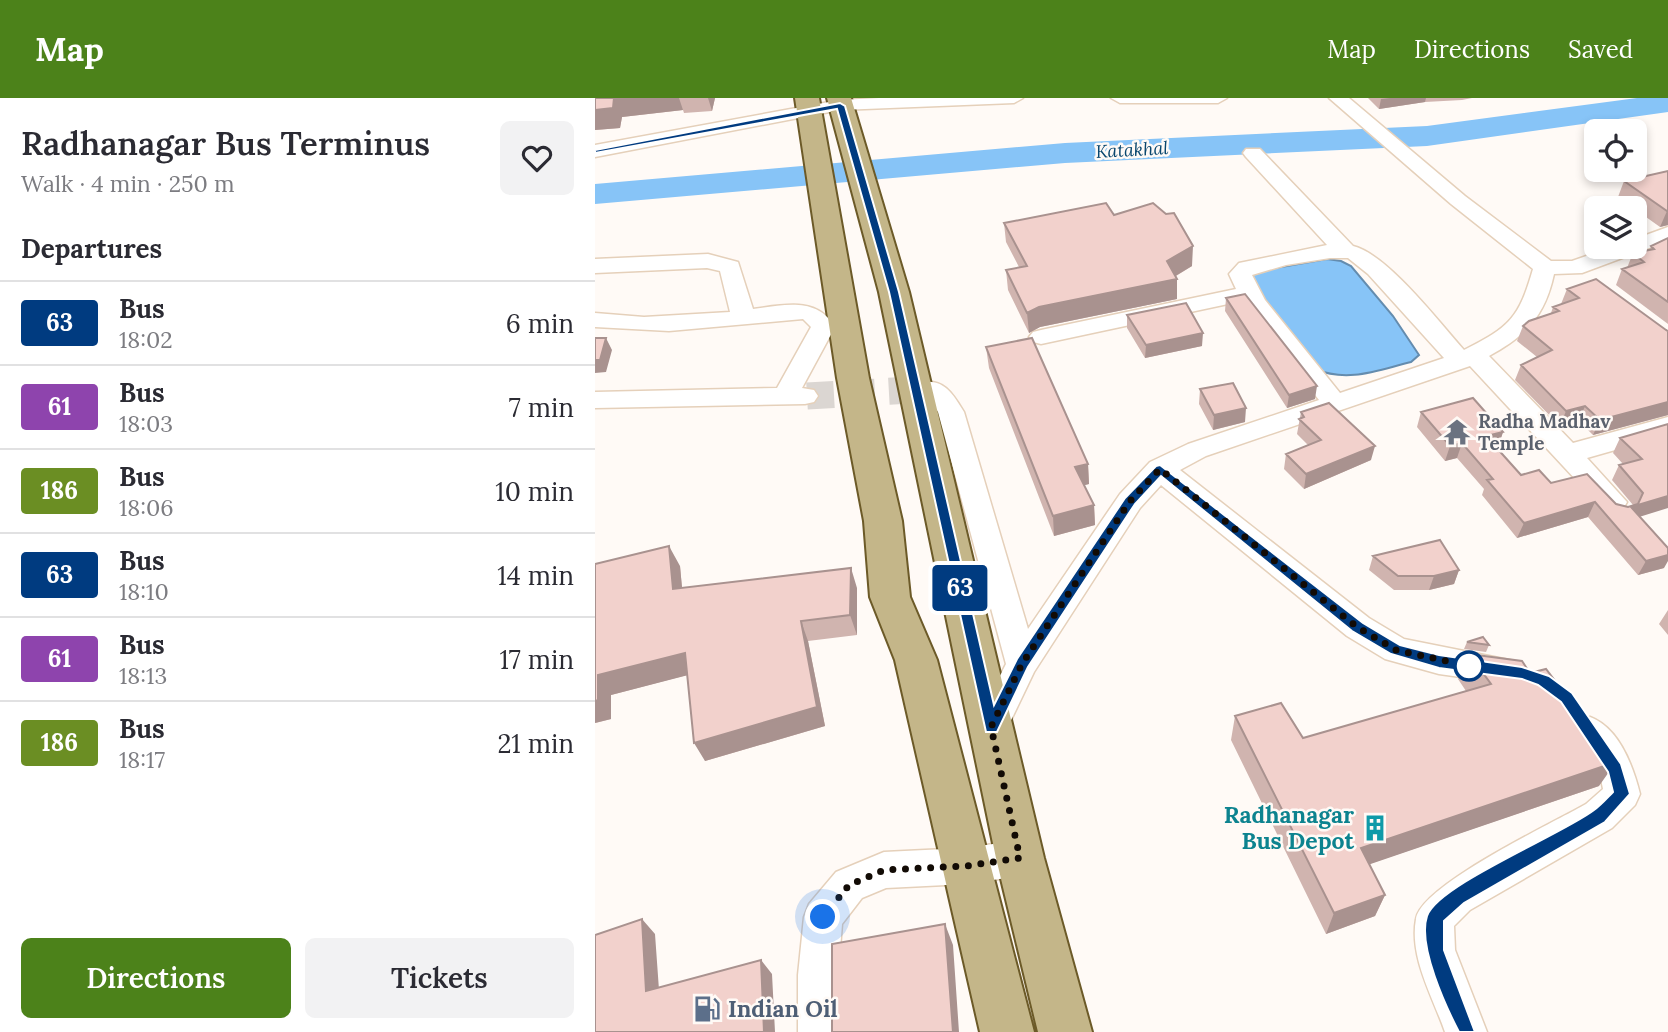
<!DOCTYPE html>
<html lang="en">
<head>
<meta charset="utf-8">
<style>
  body { margin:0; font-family:Lora,serif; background:#f2f2f3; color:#2b2b33; height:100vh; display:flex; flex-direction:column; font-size:26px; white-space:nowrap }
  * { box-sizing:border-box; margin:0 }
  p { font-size:23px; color:#7c7c81 }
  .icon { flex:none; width:38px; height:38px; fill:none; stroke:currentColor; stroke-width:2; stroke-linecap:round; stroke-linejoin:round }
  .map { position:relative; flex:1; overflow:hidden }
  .panel { display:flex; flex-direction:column; background:#fff; width:595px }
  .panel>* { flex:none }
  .badge { padding:0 14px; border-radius:5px; font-size:24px; line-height:46px }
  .tools { position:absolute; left:989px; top:21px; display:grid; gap:14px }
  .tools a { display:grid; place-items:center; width:63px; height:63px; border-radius:10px; background:#fff; box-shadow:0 4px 10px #0003; font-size:35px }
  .you { position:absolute; width:35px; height:35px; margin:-18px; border:5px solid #fff; border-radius:50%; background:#1a73e8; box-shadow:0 0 0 10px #1a73e833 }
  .map>.badge { position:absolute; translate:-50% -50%; box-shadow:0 0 0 4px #fff }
  h2 { padding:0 21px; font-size:26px; line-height:63px }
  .round { display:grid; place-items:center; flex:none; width:74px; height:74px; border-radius:10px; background:#f2f2f3 }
  .head { display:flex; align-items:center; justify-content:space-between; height:119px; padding:0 21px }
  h1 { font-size:33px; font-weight:600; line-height:52px }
  .button { display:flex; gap:14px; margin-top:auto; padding:14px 21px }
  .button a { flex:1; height:80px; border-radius:10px; background:#4c821a; color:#fff; font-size:28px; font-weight:600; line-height:80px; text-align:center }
  .button a+a { background:#f2f2f3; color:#2b2b33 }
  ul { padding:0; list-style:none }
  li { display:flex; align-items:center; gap:21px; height:84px; padding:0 21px; border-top:2px solid #e1e1e2 }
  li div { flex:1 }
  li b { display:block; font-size:26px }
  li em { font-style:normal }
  li .badge { min-width:77px; font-weight:700; text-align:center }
  header { display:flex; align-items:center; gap:42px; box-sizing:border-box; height:98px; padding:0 35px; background:#4c821a; color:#fff }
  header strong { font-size:33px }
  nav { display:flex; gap:38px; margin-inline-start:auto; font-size:24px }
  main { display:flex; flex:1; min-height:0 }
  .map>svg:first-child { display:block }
</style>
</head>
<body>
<header>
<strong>Map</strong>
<nav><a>Map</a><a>Directions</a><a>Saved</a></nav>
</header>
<main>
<section class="panel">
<div class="head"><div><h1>Radhanagar Bus Terminus</h1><p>Walk · 4 min · 250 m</p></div><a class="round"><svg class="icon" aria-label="heart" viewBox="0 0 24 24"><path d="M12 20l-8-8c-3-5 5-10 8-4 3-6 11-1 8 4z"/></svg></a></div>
<h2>Departures</h2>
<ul>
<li><span class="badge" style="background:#003b80;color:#fff">63</span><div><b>Bus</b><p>18:02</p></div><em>6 min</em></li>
<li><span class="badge" style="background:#8e44ad;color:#fff">61</span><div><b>Bus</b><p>18:03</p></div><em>7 min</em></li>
<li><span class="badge" style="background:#6b8e23;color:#fff">186</span><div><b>Bus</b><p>18:06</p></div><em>10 min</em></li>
<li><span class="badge" style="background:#003b80;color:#fff">63</span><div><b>Bus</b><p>18:10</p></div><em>14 min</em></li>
<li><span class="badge" style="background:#8e44ad;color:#fff">61</span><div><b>Bus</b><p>18:13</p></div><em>17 min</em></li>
<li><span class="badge" style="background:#6b8e23;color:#fff">186</span><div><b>Bus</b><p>18:17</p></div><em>21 min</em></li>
</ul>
<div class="button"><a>Directions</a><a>Tickets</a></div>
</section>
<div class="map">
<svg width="1073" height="934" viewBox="0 0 1073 934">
  <rect width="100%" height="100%" fill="#fffaf6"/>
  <path fill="#87c4f7" stroke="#648cae" stroke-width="2" d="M732,161L746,163L756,168L798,218L824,257L816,264C783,272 753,285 720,271L654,180L658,174Z"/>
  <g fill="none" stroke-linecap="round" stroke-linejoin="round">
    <path fill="#87c4f7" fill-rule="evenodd" d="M1042,0H1073V14L832,48L470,65L0,106V86L470,45L832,28Z"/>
    <path stroke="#dbd6d2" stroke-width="27" stroke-dasharray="27 14" stroke-linecap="butt" d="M212,298L334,291"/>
    <g stroke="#e5d0ba" stroke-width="3">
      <path id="minor" d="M284,0H428L419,5L245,12L0,59V47L245,2Z
        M516,0H632L623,5H525Z
        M734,0H754L870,98L956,163H977L1017,149H1040V141L1073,129V143L987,175L959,176C950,218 931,238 894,258L978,345L1073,319V337L992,360L1032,404L1028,411L1018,414L1008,411L875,268L611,358L585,372L774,520L809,541L919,563L924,572L919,581L908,585L844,576L790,561L752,538L566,387L545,410L439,574L408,639L396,644L384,639L379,629L411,566L343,314C336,302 328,301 321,291L325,285C348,279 358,296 369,314L433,531L525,396L555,364L593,346L724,302L647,203L446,246L438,244L434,239L438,234L446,232L641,191L634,176L644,165L732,147L651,59L648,55L651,51H665L758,148C792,156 844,224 869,252C915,229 924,220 938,171L856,106ZM735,160H753L773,176L849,260L745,295L670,202L657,177L691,167Z
        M113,156L143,164L158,211C188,207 222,198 240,229L207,290L219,292L223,298L219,304L210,306L0,310V294L182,290L216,229L208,221L74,233L0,229V215L49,219L135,214L125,173L112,170L0,175V161Z
        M995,619C1024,630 1038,668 1045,696L1040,707L1017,730L875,812L859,828L860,852L892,934H850C838,899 814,859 821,821C826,787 958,725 991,706L1008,691L1005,676L978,634L983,624Z
        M425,742L438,748L444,760L438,772L425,778L371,786L291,790L267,800L247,826L243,877L245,934H203V877L209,819L214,806L241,774L289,754L371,750Z"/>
    </g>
    <g stroke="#6c5a28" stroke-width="4">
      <path id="major" d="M200,0H224L274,280L307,423L315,499L342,562L439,934H385L300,562L275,499L269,423L242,280Z
        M232,0H256L314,194L449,760L497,934H443L401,760L284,194Z"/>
    </g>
    <use href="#minor" fill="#fff" fill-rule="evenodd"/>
    <use href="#major" fill="#c4b689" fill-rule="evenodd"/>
  </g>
  <path fill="#d0b4af" d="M0,0H120L117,13L89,15L88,12L27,19L25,30L0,32Z
    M773,0H877L867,2L830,4L784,11Z
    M1073,73V127L1065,129L1023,99L1029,83Z
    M519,117L597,168L581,178L582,181V201L445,229L434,235L413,192L411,172L424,169L411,144L409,125Z
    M1073,140V226L1021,187L1027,171L1032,170L1038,155L1055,152L1056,148Z
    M972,191L1073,233V317L998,337L984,323L965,328L920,282L926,267L942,259L922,243L928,228L956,215L958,209L966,206Z
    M631,200L720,301L692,310L630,213Z
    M532,217L607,248L550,260L532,230Z
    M391,249L493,366L494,386L489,387L499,407L500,427L459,438L394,270Z
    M605,291L650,324L618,332L604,306Z
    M706,314L776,362L709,391L689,371L691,356L713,347L702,336Z
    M826,314L908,334L903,349H901L926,377L956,385L1033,409L1038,407L1017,382L1024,367L1028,366L1018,355L1025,340L1073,326L1045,419L1069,470L1043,477L993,419L922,440L887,397L889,391L862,360L850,363L822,329Z
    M778,458L864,472L859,486L834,492H799L774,472Z
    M85,468L87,490H262V537L213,543L230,628L110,663L92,577L16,597V621L0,625Z
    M1073,512V537L1064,526Z
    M872,544L894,547L891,554L869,551Z
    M874,556L1004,688L774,766L790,797L780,818L731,836L636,642L640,618L708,640L871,593L863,581Z"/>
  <path fill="#a9928f" d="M19,0H84L88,12L27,19L25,30L0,32V12Z
    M113,0H120L117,13Z
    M795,0H831L830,4L784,11L786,1Z
    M1072,113H1073V127L1065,129Z
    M598,148L597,168L572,183L582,181V201L445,229L434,235L432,215L444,209L572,163Z
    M608,235L607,248L550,260L551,247Z
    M11,240L17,252L11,274L0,275V262Z
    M722,288L720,301L692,310L694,297Z
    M1073,304V317L998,337L1005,322Z
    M990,308L984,323L965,328L971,313Z
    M651,310L650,324L618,332L619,317Z
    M908,334L903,349L886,353L891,338Z
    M867,345L862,360L850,363L855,348Z
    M780,348L776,362L709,391L711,376Z
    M493,366L494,386L482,389L480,369Z
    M1073,398V410L1028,424L1036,409Z
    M1000,404L993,419L922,440L929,425Z
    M499,407L500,427L459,438L458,418Z
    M74,448L85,468L89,511L78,491Z
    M1073,457V463L1069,470L1043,477L1051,463Z
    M256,470L262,490V537L255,517Z
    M864,472L859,486L834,492L839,478Z
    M206,523L213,543L230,628L110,663L99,645Z
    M90,555L101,575L16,597V621L0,625V603L3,577Z
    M1021,664L1004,688L758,772L766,750Z
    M790,797L780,818L731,836L739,815Z
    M47,821L60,836L65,906L51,893Z
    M350,826L358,847L364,934H358Z
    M166,862L177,876L180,934H169Z"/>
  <path fill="#f2d1cc" stroke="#a9928f" stroke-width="2" d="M0,0H19L18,10L0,12Z
    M1073,73V113H1072L1029,83Z
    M511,105L519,117L558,105L571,116L579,115L598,148L572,163L582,181L444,209L432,215L411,172L432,168L409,125Z
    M1073,140V204L1027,171L1049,164L1038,155L1059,151L1056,148Z
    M1001,181L1071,232L1073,233V304L1005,322L990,308L971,313L926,267L957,252L928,228L934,223L964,213L958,209L984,200L972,191Z
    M650,196L722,288L694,297L631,200Z
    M591,205L608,235L551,247L532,217Z
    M0,240H11L5,262H0Z
    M437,240L493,366L480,369L499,407L458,418L391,249Z
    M638,285L651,310L619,317L605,291Z
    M878,300L908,334L891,338L926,377L944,372L956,385L992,376L1021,406L1033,409L1043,406L1048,395L1024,367L1047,361L1025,340L1073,326V398L1036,409L1073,450V457L1051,463L1000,404L929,425L892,382L898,381L867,345L855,348L826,314Z
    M734,305L780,348L711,376L691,356L726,342L704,321L709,319L706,314Z
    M845,442L864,472L839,478H803L778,458Z
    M74,448L78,491L256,470L255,517L206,523L222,609L99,645L90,555L3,577V602L0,603V466Z
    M888,539L894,547L872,544Z
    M874,556L927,563L935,575L951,571L1021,664L766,750L790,797L739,815L640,618L686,605L708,640L896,586Z
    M47,821L51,893L166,862L169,934H0V837Z
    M350,826L358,934H237V846Z"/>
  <path fill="#003b80" stroke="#fff" stroke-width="2" d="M245,5L250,8L304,194L399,607L422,561L530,400L561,368L565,367L768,525L805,547L844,557L927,569L954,578L977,595L1026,666L1035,696L1010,724L869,805L849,823V852L880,934H864C852,911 822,848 832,818C842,787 968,736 999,712C1006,707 1012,700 1018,694L1013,674L966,604L943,587L927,581L844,570L796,556L757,533L566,378L540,406L433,569L402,634H391L294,194L242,11L0,55V52Z"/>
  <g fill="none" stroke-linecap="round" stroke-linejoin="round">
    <path stroke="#120b05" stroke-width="7" stroke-dasharray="0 12.6" d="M228,819L254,787L289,772L371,768L425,760L396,629L427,566L535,403L565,371L762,529L801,552L874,568"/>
  </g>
  <defs>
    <g id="temple-bare" transform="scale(2.1)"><path d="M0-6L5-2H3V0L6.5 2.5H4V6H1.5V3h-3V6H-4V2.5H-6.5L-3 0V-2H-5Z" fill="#6b7280" stroke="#fffaf6" stroke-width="2.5" paint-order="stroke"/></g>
    <g id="building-bare" transform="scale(2.1)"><path d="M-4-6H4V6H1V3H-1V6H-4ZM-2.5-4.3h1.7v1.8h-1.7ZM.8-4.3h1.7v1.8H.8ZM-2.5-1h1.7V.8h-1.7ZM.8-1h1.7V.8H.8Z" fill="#0f9aa8" stroke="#fffaf6" stroke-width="2.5" paint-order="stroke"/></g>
    <g id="fuel-bare" transform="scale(2.1)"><path d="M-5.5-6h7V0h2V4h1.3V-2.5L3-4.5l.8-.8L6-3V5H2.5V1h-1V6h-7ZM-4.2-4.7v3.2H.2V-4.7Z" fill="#5c6f8a" stroke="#fffaf6" stroke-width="2.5" paint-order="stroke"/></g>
  </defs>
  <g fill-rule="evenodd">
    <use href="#temple-bare" x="862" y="334"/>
    <use href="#building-bare" x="780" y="730"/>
    <use href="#fuel-bare" x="112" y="911"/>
  </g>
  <circle fill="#fff" stroke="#003b80" stroke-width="3.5" cx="874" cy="568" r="14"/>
  <g text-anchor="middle" stroke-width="5" stroke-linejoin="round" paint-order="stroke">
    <g font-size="18" font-style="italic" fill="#08466e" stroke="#fffaf6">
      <text transform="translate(537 52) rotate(-3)" y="6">Katakhal</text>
    </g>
    <g font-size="19" font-weight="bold" fill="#5b616d" stroke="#fffaf6" text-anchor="start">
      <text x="883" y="330">Radha Madhav<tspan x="883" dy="22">Temple</tspan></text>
    </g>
    <g font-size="23" font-weight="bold" fill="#0d838f" stroke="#fffaf6" text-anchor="end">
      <text x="759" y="725">Radhanagar<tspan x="759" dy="26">Bus Depot</tspan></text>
    </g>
    <g font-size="23" font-weight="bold" fill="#4e5e75" stroke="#fffaf6" text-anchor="start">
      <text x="133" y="919">Indian Oil</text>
    </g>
  </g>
</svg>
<div class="tools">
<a><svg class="icon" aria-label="locate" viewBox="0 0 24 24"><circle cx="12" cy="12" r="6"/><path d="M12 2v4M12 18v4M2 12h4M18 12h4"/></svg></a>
<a><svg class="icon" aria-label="layers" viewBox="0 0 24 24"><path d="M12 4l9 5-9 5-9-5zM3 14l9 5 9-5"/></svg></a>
</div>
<div class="you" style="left:228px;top:819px"></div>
<b class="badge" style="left:365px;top:490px;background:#003b80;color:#fff">63</b>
</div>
</main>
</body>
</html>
